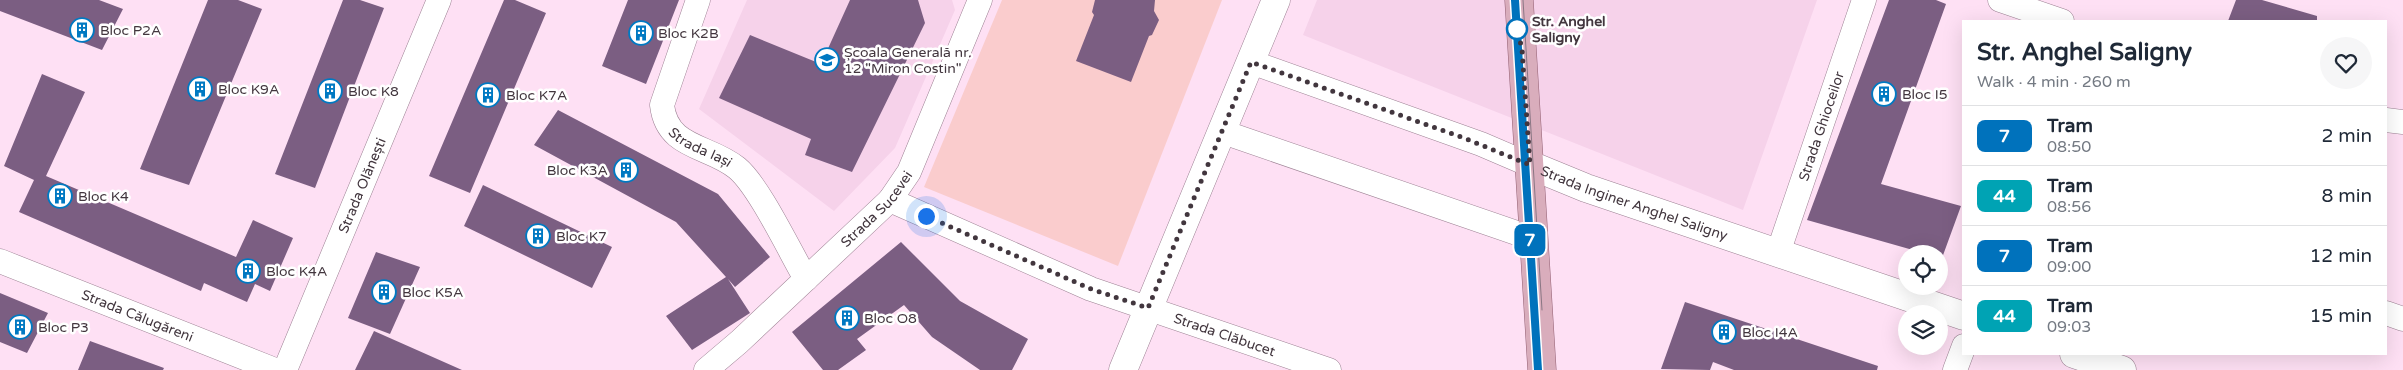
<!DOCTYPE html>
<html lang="en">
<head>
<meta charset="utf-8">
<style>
  body { margin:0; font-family:"Varela Round",sans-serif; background:#f6f6f7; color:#1f2937; height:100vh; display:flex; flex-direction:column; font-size:19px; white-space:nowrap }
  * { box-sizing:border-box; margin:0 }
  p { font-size:16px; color:#747a83 }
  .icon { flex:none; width:28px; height:28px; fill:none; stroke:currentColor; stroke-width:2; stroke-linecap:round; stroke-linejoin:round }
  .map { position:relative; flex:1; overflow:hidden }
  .drawer { position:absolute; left:1962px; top:20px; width:425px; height:335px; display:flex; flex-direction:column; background:#fff; border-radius:0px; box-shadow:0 5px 20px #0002 }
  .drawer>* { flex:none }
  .badge { padding:0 10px; border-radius:8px; font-size:18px; line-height:32px }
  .controls { position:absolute; left:1898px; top:245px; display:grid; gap:10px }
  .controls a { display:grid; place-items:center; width:50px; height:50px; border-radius:50%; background:#fff; box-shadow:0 5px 20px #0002; font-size:25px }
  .you { position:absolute; width:25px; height:25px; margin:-12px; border:4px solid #fff; border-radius:50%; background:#1a73e8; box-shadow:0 0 0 8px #1a73e833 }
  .map>.badge { position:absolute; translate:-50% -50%; box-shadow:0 0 0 2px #fff }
  .round { display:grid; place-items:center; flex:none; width:52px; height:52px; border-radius:26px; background:#f6f6f7 }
  .head { display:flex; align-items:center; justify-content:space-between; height:85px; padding:0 15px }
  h1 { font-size:24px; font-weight:700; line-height:38px }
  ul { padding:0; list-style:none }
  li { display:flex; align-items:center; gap:15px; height:60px; padding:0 15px; border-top:1px solid #e0e1e3 }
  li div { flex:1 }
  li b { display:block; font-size:19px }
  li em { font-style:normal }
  li .badge { min-width:55px; font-weight:700; text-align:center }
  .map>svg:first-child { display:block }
</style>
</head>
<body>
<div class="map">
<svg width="2403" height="370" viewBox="0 0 2403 370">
  <rect width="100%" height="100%" fill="#fee0f4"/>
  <path fill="#f6d2ea" d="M747,0H952L955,10L895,148L834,211L699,109Z
    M1317,0H1817L1743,210L1303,35Z"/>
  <path fill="#facccd" d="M1002,0H1222L1118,266L924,187Z"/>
  <path fill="#7b5e82" d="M0,0H99L123,9L102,50L0,11Z
    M208,0H238L262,9L189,185L140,169Z
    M343,0H360L384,8L315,188L275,174Z
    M504,0H515L546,13L470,193L429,176Z
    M628,0H679L646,84L602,66Z
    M850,0H918L925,23L852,172L805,155L811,139L719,98L750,35L821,64Z
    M1095,0H1155L1154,11L1159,20L1152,35L1149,36L1131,82L1076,61L1094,15L1092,12Z
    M1889,0H1936L1946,4L1881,184L1961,206L1942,258L1939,257V254H1927L1807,220Z
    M2236,0H2262L2317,16V21H2228Z
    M42,74L85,92L46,176L236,257L253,220L293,238L270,291L255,284L247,302L204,283L201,291L19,212L34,180L4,166Z
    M558,110L718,194L770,257L735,287L728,279L750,313L692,350L666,316L726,277L676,222L534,145Z
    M483,185L612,247L592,288L464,226Z
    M901,242L960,301L1028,339L1012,370H980L932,337L904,305L857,339L866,350L838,370H823L792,332Z
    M376,252L420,267L390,334L348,318Z
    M0,293L48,313L27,353L0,342Z
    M1685,302L1878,366L1877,370H1734L1713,362L1710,370L1661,369Z
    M374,331L462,370H355Z
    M90,341L164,368L163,370H78Z"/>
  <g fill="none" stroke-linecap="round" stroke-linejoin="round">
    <g stroke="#9d8294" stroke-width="25">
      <g id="minor">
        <path id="s1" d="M698,0L662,105C667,149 709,145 737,168C759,186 790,252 806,279"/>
        <path d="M2000,0L2062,21"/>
        <path d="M1251,62L1481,144L1530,165"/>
        <path d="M2386,120L2403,122"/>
        <path d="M1223,132L1534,239"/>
        <path id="s2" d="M890,200L1091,289L1329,370"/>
        <path id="s3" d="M1778,253L1864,0"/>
        <path id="s4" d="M0,261L275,370"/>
        <path d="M2386,313L2403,319"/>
        <path id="s5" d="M285,370L439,0"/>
        <path id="s6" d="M706,370L739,342L890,200L909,172L980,0"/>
        <path d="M1955,370L1964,346"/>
      </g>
    </g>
    <g stroke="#9d8294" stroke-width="29">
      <g id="secondary">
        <path id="s7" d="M1530,165L1586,188L1964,316"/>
        <path d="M2074,354L2122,370"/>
        <path d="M1123,370L1276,0"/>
      </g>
    </g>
    <g stroke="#936073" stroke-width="29">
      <path id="primary" d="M1519,0L1542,370"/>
    </g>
    <use href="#minor" stroke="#fff" stroke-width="24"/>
    <use href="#secondary" stroke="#fff" stroke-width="28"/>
    <use href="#primary" stroke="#d9adbc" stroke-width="28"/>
    <path stroke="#8a7784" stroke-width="1" d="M1515,0L1538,370
      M1523,0L1542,310"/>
  </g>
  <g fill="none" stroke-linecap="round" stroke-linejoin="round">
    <g stroke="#fff" stroke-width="11">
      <path id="line" d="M1515,0L1538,370"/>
    </g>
    <use href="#line" stroke="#0072bc" stroke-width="8"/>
    <path stroke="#42363e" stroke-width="5" stroke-dasharray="0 9" d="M926,216L1091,289L1148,308L1251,62L1464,138L1530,165L1522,49L1517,29"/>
  </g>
  <defs>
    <g id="building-ring" transform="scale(1.25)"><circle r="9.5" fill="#fff" stroke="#0079c2" stroke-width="1.5"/><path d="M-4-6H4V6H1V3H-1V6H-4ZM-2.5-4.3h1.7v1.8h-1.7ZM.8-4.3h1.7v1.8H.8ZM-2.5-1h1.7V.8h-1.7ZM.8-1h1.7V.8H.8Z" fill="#0079c2"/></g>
    <g id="school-ring" transform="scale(1.25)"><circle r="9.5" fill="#fff" stroke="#0079c2" stroke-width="1.5"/><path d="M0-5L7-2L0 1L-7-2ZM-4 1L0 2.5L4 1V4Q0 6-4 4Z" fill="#0079c2"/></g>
  </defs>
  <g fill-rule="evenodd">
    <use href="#building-ring" x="82" y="30"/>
    <use href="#building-ring" x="641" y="33"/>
    <use href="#school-ring" x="827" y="60"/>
    <use href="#building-ring" x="200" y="89"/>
    <use href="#building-ring" x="330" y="91"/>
    <use href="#building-ring" x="1884" y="94"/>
    <use href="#building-ring" x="488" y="95"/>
    <use href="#building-ring" x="626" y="170"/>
    <use href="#building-ring" x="60" y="196"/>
    <use href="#building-ring" x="538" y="236"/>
    <use href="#building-ring" x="248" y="271"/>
    <use href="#building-ring" x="384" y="292"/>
    <use href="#building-ring" x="847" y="318"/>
    <use href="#building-ring" x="20" y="327"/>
    <use href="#building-ring" x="1724" y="332"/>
  </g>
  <circle fill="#fff" stroke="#0072bc" stroke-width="2.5" cx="1517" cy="29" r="10"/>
  <g text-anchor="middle" stroke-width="5" stroke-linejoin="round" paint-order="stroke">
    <g font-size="14" font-weight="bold" fill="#42363e" stroke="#fff" text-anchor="start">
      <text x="1532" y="26">Str. Anghel<tspan x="1532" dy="16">Saligny</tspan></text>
    </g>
    <g font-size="14" fill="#42363e" stroke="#fff" text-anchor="start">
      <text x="100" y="35">Bloc P2A</text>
      <text x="658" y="38">Bloc K2B</text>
      <text x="844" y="57">Școala Generală nr.<tspan x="844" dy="16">12 "Miron Costin"</tspan></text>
      <text x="218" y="94">Bloc K9A</text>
      <text x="348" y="96">Bloc K8</text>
      <text x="1902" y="99">Bloc I5</text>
      <text x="506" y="100">Bloc K7A</text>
      <text x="608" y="175" text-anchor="end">Bloc K3A</text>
      <text x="78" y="201">Bloc K4</text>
      <text x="556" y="241">Bloc K7</text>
      <text x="266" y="276">Bloc K4A</text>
      <text x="402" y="297">Bloc K5A</text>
      <text x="864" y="323">Bloc O8</text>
      <text x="38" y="332">Bloc P3</text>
      <text x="1742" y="337">Bloc I4A</text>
    </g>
    <g font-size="14" fill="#42363e" stroke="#fff">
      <text dy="5" stroke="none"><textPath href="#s3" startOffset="134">Strada Ghioceilor</textPath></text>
      <text dy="5" stroke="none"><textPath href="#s1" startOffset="172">Strada Iași</textPath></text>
      <text dy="5" stroke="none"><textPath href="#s5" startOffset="200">Strada Olănești</textPath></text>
      <text dy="5" stroke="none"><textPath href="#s7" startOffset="111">Strada Inginer Anghel Saligny</textPath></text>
      <text dy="5" stroke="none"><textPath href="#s6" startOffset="235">Strada Sucevei</textPath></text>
      <text dy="5" stroke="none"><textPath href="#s4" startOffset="148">Strada Călugăreni</textPath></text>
      <text dy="5" stroke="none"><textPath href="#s2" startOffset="361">Strada Clăbucet</textPath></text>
    </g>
  </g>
</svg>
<div class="controls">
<a><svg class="icon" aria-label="locate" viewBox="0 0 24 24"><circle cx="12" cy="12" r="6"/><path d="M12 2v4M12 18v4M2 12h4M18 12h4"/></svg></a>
<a><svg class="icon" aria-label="layers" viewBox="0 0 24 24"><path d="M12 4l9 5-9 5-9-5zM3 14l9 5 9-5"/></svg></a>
</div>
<div class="you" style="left:926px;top:216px"></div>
<b class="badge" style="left:1530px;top:240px;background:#0072bc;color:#fff">7</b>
<section class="drawer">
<div class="head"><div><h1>Str. Anghel Saligny</h1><p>Walk · 4 min · 260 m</p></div><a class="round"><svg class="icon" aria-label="heart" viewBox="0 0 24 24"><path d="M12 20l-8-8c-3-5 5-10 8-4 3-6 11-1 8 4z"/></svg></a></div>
<ul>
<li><span class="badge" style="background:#0072bc;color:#fff">7</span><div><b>Tram</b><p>08:50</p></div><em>2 min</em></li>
<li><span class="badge" style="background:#00a3b4;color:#fff">44</span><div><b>Tram</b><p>08:56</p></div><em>8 min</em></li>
<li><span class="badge" style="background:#0072bc;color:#fff">7</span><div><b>Tram</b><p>09:00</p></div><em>12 min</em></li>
<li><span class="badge" style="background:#00a3b4;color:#fff">44</span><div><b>Tram</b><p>09:03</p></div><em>15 min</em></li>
</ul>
</section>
</div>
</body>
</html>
